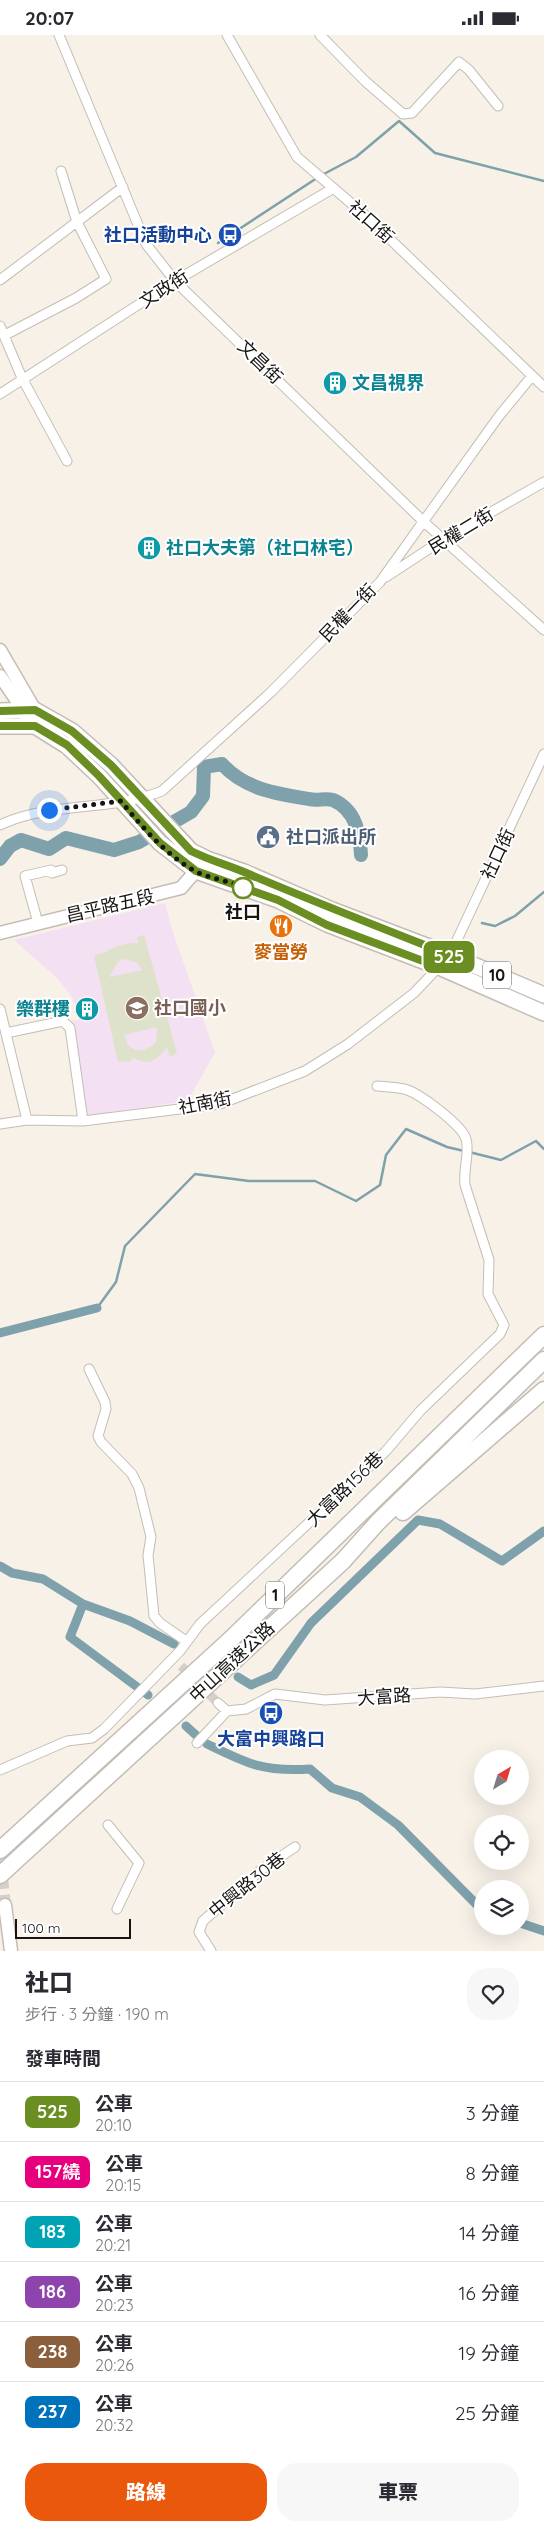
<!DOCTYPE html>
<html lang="zh-TW">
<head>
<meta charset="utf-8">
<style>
  body { margin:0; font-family:Quicksand,"Noto Sans TC",sans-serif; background:#f7f7f7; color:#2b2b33; height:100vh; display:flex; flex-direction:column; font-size:19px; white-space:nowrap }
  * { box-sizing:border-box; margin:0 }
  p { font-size:16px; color:#7c7c81 }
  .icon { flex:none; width:28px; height:28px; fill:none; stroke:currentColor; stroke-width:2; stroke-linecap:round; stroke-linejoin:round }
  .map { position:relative; height:1916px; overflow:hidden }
  .side { display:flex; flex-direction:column; background:#fff; flex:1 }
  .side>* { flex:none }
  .badge { padding:0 10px; border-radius:8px; font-size:18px; line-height:32px }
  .needle { width:32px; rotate:38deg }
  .tools { position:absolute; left:474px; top:1715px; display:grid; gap:10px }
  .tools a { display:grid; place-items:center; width:55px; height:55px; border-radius:50%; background:#fff; box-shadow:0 5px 20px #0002; font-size:25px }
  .scale { position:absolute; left:15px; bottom:12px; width:116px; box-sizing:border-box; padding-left:5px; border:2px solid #171512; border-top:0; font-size:14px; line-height:18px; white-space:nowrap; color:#171512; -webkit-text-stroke:4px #fff; paint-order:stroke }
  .you { position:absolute; width:25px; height:25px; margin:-12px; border:4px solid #fff; border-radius:50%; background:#1a73e8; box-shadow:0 0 0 8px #1a73e833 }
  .map>.badge { position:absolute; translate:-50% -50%; box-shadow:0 0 0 2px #fff }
  h2 { padding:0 25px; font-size:19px; line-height:45px }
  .round { display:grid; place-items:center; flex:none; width:52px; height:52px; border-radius:20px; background:#f7f7f7 }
  .summary { display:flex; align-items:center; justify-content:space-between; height:85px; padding:0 25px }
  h1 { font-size:24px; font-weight:800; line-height:38px }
  .button { display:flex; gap:10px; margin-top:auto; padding:10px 25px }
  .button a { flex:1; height:58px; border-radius:20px; background:#ea580c; color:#fff; font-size:20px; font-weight:800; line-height:58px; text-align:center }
  .button a+a { background:#f7f7f7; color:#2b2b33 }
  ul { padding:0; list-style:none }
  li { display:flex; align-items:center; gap:15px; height:60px; padding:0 25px; border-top:1px solid #e1e1e2 }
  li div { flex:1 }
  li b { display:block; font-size:19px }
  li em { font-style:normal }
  li .badge { min-width:55px; font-weight:700; text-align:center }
  .status { display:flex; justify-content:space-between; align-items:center; height:35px; padding:0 25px; background:#fff; direction:ltr }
  .status svg { height:14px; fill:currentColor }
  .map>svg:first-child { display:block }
</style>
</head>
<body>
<div class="status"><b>20:07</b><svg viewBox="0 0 49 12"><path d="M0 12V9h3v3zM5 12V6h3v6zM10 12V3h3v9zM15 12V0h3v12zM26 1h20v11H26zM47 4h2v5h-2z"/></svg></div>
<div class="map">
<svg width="544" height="1916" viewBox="0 0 544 1916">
  <rect width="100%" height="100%" fill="#f8f1e8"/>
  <path fill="#f3e1f3" d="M165,868L173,898L215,1017L188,1066L86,1081L71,986L79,985L72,962L57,943L14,905Z"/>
  <path fill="#dee2ca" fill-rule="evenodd" d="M144,900L177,1018L170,1022L167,1013C155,1026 149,1032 132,1022L131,1026L118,1027L94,921C114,915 115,908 138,908L137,902ZM125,924L137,928L143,935L109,942L118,927ZM157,992L156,1008L144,1015H135L128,1010L124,1000Z"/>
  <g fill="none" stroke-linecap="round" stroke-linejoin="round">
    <path stroke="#7ea1ab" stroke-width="2.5" d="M322,140L356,122L399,86L435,118L544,146
      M218,208L317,143
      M482,888L495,891L515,881L544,857
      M469,1117L501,1125L536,1106L544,1114
      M97,1273L116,1247L125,1211L195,1139L249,1146H315L356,1166L380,1150L386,1120L406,1094L447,1112L464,1116"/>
    <path stroke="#7ea1ab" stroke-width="9" d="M0,1298L97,1273
      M0,1531L12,1538L43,1544L83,1569L130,1586L174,1609
      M83,1569L70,1602L148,1660
      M238,1642L251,1650L274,1640L311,1588L418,1485L440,1489L502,1526L544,1496
      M186,1691L197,1701
      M207,1709C248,1729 263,1737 310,1734L332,1753L360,1762L398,1790L482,1875
      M520,1888L544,1896"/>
    <path stroke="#7ea1ab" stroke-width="14" d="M0,824L10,811L21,805L49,814L66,803L114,815L139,807L191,777L203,761L204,732L222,729C244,754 277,759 309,764C316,766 326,763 333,765C356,775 360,799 361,820"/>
    <path stroke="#d6d0c8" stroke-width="9" stroke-dasharray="9 4.5" stroke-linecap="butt" d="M181,1631L218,1668"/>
    <path stroke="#d6d0c8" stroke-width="12" stroke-dasharray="12 6" stroke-linecap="butt" d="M0,1824L5,1870"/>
    <g stroke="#c4bdb5" stroke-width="11">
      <path id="street" d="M59,0L146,209L175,246L424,487L544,595
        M227,0L297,122L366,181L544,352
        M320,0L365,46L403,79L412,78L459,27L469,35L498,71
        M0,245L123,152
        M0,291L22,343L67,426
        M5,300L76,263L106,244L77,187L61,136
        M0,359L175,246L332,154
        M386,542L444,504L544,447
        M0,790C51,766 110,777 162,756L270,658L380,547L499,381L532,341
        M38,888L25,841L51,835L52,838L62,835
        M0,974L27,1085L83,1086L220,1069L305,1036L348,1009L414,958L450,920L544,719
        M6,998L63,986L70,993L83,1086
        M0,1089L27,1085
        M89,1334L105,1367L106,1374L98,1401L101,1407L132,1439L139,1453L151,1502L148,1520L154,1581L160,1588L186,1606
        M218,1668L227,1676
        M197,1708L227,1676L246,1674L275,1659L325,1665L440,1657L475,1659L544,1651
        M0,1735L67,1706L92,1703L104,1694L180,1616L200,1589L386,1416L420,1376L500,1299L504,1290L488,1259L489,1225L465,1150C463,1135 470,1117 466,1104C462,1090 418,1057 404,1054C395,1052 386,1052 377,1051
        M108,1790L139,1828L117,1874
        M211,1916L199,1897L203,1886L261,1835L295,1812"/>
    </g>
    <g stroke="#c4bdb5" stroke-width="15">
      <path id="secondary" d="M0,615L35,675
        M0,641L24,676
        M0,898L181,853L201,830
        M5,1870L11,1916"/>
    </g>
    <g stroke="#c4bdb5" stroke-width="18">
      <path id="primary" d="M0,676L35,675L72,696L111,730L191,816L207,824L244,837L332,875L450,920L544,960
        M24,676L35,691L67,711L99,741L160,808L196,836L278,865L327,889L439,932L544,978
        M0,691H35L40,685"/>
    </g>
    <g stroke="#c4bdb5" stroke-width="19">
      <path id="highway" d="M403,1477L544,1355
        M0,1815L230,1605L544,1300
        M0,1840L343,1526L378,1487L544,1325"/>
    </g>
    <use href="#street" stroke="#fff" stroke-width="9"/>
    <use href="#secondary" stroke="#fff" stroke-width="12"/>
    <use href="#primary" stroke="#fff" stroke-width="15"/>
    <use href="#highway" stroke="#fff" stroke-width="16"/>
  </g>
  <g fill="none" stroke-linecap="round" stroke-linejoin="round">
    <g stroke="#fff" stroke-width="11">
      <path id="line" d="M0,676L35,675L72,696L111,730L191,816C211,826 231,831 251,840C317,868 384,894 450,920L439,932L327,890L278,865L196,836L160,808L99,741L67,710L35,691H0"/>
    </g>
    <use href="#line" stroke="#6b8e23" stroke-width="8"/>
    <path stroke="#171512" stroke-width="5" stroke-dasharray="0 9" d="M49,775L121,766C142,792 166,820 195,836C210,844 229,845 243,853"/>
  </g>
  <defs>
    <g id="bus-disc" transform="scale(1.25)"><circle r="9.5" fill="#1a4fb4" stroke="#fff"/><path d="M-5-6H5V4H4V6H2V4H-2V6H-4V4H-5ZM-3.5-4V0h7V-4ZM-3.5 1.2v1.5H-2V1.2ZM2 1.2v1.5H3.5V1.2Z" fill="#fff"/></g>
    <g id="building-disc" transform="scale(1.25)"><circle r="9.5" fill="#0f9aa8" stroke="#fff"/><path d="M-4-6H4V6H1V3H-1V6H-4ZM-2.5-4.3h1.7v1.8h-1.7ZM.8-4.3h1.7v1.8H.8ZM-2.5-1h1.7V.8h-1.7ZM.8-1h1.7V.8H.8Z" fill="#fff"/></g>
    <g id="civic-disc" transform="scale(1.25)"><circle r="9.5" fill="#5c6f8a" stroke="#fff"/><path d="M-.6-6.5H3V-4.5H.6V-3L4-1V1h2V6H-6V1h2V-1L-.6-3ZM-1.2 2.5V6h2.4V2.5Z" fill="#fff"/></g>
    <g id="restaurant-disc" transform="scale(1.25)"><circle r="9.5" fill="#e8710a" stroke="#fff"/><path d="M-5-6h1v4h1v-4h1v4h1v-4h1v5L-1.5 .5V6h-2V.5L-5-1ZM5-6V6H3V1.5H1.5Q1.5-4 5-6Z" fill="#fff"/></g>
    <g id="school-disc" transform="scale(1.25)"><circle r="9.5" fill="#8d6e63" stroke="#fff"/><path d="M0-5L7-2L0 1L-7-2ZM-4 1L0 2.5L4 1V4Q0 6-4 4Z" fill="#fff"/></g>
  </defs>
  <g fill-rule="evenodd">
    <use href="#bus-disc" x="230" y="200"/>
    <use href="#building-disc" x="335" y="348"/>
    <use href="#building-disc" x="149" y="513"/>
    <use href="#civic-disc" x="268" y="802"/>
    <use href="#restaurant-disc" x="281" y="891"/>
    <use href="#school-disc" x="137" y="973"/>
    <use href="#building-disc" x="87" y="974"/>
    <use href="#bus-disc" x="271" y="1678"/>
  </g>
  <circle fill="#fff" stroke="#6b8e23" stroke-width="2.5" cx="243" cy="853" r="10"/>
  <g text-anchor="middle" stroke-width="4" stroke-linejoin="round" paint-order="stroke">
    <g fill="#fff" stroke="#5d5b59" stroke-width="1">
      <rect x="483" y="926.5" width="28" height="27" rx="4"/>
      <rect x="266" y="1546.5" width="18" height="27" rx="4"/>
    </g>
    <g font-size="16" font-weight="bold" fill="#171512">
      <text x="497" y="946">10</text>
      <text x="275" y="1566">1</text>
    </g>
    <g font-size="18" fill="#171512" stroke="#fff">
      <text transform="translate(371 187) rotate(42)" y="6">社口街</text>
      <text transform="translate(164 254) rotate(-33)" y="6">文政街</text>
      <text transform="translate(260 327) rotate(44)" y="6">文昌街</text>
      <text transform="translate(461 496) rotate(-31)" y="6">民權二街</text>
      <text transform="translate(348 578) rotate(-46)" y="6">民權一街</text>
      <text transform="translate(498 819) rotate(-65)" y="6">社口街</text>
      <text transform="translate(110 871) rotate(-13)" y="6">昌平路五段</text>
      <text transform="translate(205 1068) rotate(-11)" y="6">社南街</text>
      <text transform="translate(345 1454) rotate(-44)" y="6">大富路156巷</text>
      <text transform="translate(232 1627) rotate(-43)" y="6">中山高速公路</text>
      <text transform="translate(384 1662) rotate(-4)" y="6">大富路</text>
      <text transform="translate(247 1850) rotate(-39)" y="6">中興路30巷</text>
    </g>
    <g font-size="18" font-weight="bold" fill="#164399" stroke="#fff" text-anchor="end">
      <text x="212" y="206">社口活動中心</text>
      <text x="271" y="1710" text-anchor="middle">大富中興路口</text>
    </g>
    <g font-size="18" font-weight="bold" fill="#0d838f" stroke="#fff" text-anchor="start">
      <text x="352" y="354">文昌視界</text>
      <text x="166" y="519">社口大夫第（社口林宅）</text>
      <text x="70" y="980" text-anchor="end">樂群樓</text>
    </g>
    <g font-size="18" font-weight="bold" fill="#4e5e75" stroke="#fff" text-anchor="start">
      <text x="286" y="808">社口派出所</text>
    </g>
    <g font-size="18" font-weight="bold" fill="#171512" stroke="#fff">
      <text x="243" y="883">社口</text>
    </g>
    <g font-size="18" font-weight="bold" fill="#c56008" stroke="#fff">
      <text x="281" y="923">麥當勞</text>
    </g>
    <g font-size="18" font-weight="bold" fill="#785e54" stroke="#fff" text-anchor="start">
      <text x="154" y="979">社口國小</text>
    </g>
  </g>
</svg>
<div class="tools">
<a><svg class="needle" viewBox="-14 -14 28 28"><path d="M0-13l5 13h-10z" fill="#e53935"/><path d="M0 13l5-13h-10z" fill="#7c7c81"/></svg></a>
<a><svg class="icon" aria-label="locate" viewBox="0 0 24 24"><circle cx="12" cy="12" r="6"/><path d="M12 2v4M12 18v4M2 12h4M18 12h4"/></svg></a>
<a><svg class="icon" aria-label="layers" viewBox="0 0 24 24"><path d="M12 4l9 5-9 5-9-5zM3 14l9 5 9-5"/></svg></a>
</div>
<div class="scale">100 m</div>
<div class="you" style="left:49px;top:775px"></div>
<b class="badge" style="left:449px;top:922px;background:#6b8e23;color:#fff">525</b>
</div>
<section class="side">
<div class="summary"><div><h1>社口</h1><p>步行 · 3 分鐘 · 190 m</p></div><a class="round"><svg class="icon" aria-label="heart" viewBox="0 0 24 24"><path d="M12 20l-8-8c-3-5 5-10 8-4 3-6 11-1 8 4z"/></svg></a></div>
<h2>發車時間</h2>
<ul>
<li><span class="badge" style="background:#6b8e23;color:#fff">525</span><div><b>公車</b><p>20:10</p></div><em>3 分鐘</em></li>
<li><span class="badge" style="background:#e6007e;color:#fff">157繞</span><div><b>公車</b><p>20:15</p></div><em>8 分鐘</em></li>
<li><span class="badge" style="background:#00a3b4;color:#fff">183</span><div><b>公車</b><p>20:21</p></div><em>14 分鐘</em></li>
<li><span class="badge" style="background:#8e44ad;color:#fff">186</span><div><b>公車</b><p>20:23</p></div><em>16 分鐘</em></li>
<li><span class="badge" style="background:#8b5e3c;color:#fff">238</span><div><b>公車</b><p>20:26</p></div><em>19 分鐘</em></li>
<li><span class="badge" style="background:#0072bc;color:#fff">237</span><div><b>公車</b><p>20:32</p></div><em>25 分鐘</em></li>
</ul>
<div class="button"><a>路線</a><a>車票</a></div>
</section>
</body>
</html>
